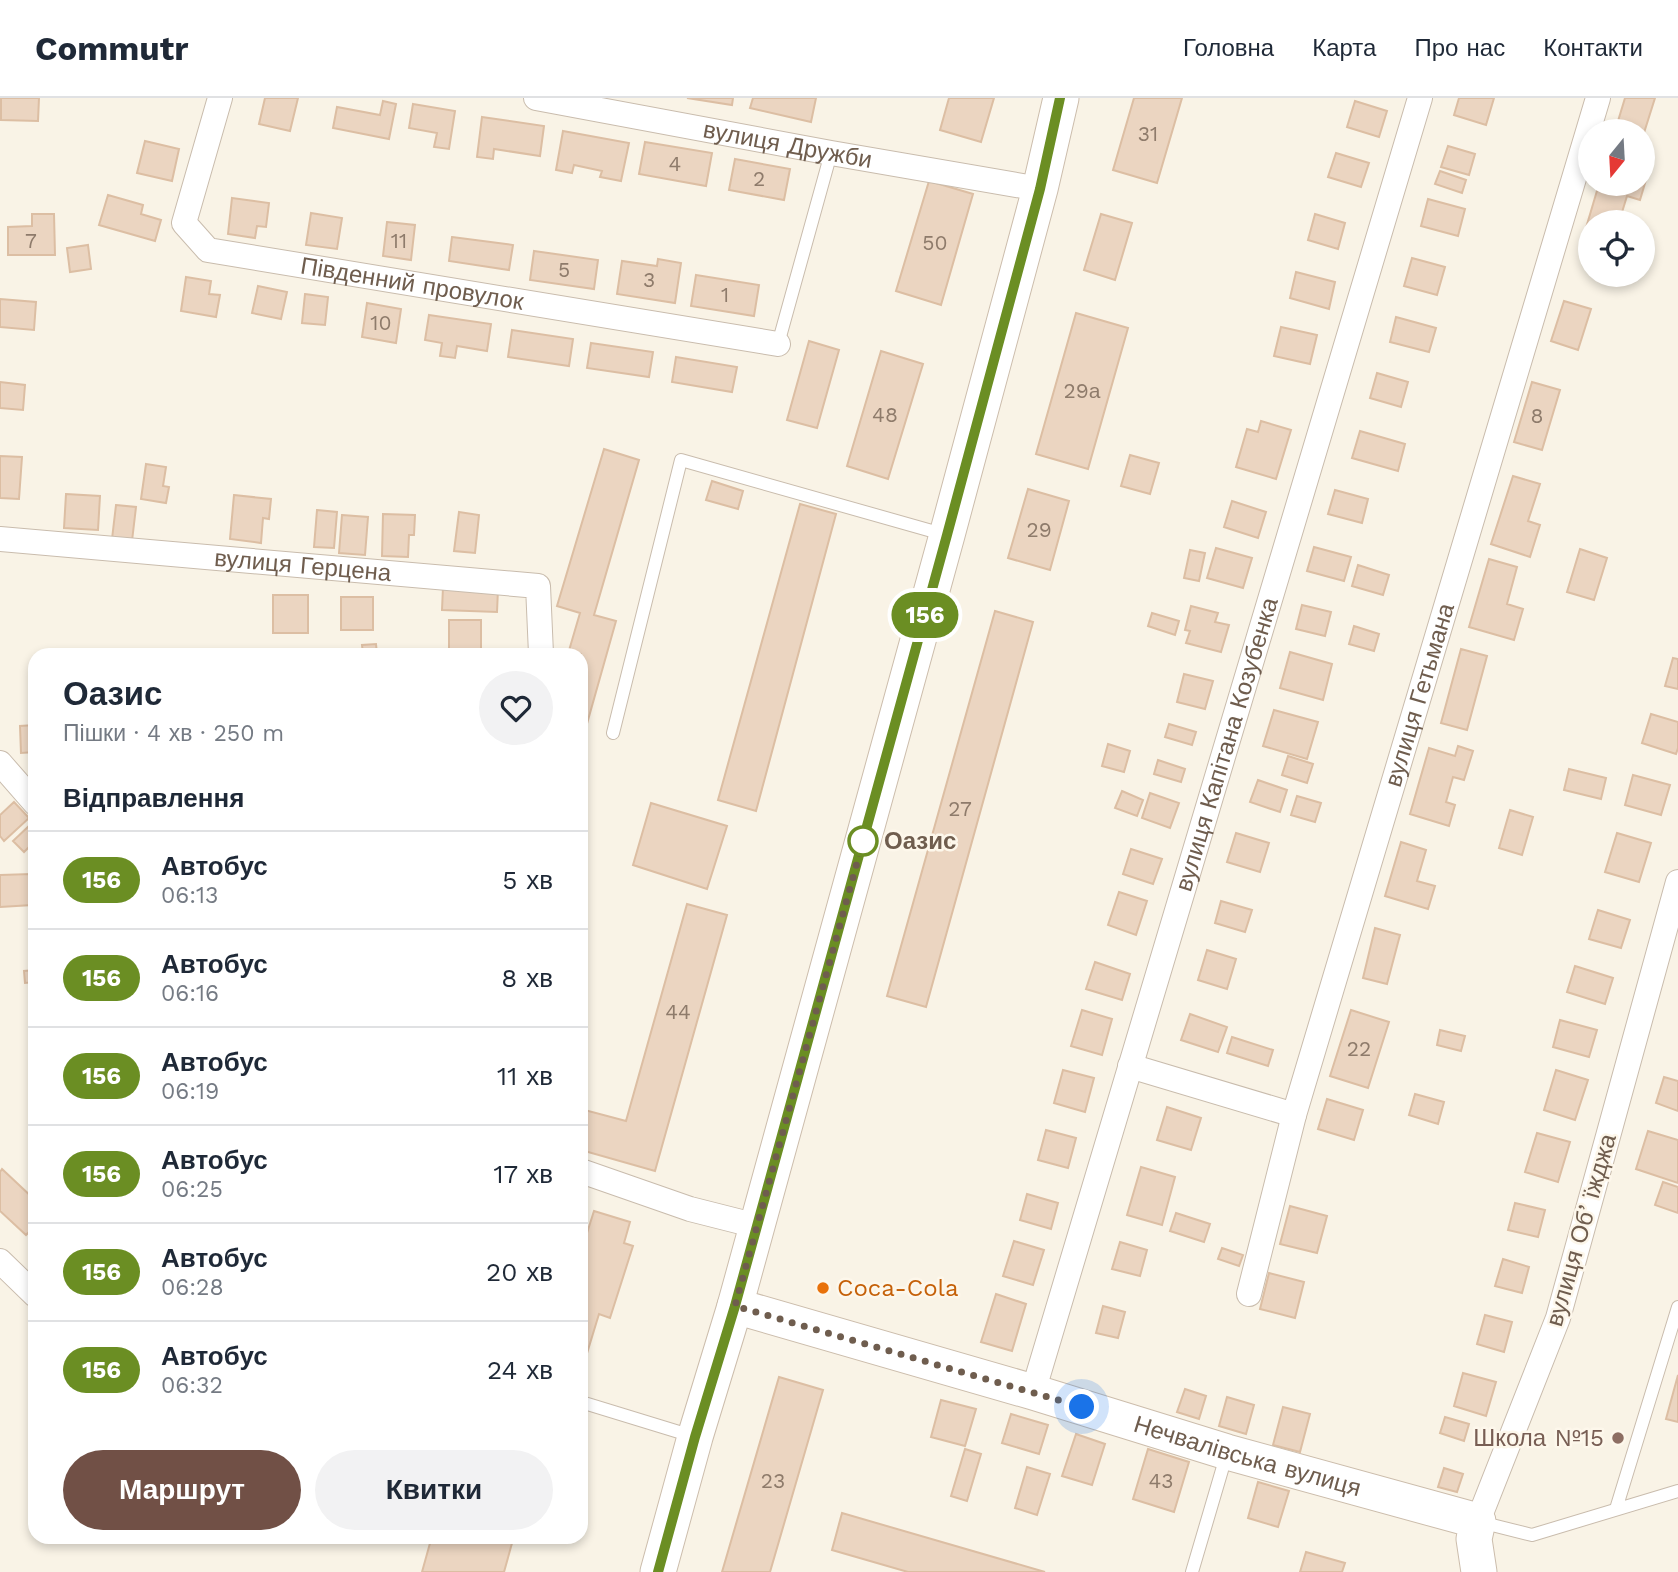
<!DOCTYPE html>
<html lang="uk">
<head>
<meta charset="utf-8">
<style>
  body { margin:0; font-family:"Work Sans",sans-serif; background:#f2f2f3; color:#1f2937; height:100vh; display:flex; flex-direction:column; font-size:26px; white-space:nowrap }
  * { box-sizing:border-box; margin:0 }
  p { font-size:23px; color:#747a83 }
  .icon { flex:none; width:38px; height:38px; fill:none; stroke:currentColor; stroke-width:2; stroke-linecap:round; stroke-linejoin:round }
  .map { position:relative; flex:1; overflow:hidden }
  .drawer { position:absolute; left:28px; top:550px; width:560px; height:896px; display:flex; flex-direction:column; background:#fff; border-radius:21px; box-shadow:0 4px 10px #0003 }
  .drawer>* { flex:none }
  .badge { padding:0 14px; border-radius:23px; font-size:24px; line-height:46px }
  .needle { width:46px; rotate:198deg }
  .controls { position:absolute; left:1578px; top:21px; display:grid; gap:14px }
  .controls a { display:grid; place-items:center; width:77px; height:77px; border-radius:50%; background:#fff; box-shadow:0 4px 10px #0003; font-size:35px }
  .you { position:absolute; width:35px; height:35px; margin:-18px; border:5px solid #fff; border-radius:50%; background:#1a73e8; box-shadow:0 0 0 10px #1a73e833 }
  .map>.badge { position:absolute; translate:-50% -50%; box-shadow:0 0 0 4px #fff }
  h2 { padding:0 35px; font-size:26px; line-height:63px }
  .round { display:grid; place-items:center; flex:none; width:74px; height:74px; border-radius:37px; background:#f2f2f3 }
  .overview { display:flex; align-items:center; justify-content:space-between; height:119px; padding:0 35px }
  h1 { font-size:33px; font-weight:700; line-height:52px }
  .button { display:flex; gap:14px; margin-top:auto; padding:14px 35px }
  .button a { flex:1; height:80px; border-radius:42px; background:#715046; color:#fff; font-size:28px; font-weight:700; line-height:80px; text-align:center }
  .button a+a { background:#f2f2f3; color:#1f2937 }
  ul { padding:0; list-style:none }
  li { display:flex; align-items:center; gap:21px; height:98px; padding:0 35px; border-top:2px solid #e0e1e3 }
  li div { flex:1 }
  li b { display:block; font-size:26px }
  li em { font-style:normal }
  li .badge { min-width:77px; font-weight:700; text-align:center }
  header { display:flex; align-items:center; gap:42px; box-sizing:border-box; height:98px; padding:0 35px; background:#fff; border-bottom:2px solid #e0e1e3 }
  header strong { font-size:33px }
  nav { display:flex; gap:38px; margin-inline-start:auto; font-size:24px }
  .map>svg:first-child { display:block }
</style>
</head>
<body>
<header>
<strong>Commutr</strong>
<nav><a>Головна</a><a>Карта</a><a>Про нас</a><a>Контакти</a></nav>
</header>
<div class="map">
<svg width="1678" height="1474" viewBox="0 0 1678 1474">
  <rect width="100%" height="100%" fill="#f9f3e6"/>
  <path fill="#ebd5c1" stroke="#dcbea3" stroke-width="2" d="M1,0H39L38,23L1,22Z
    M265,0H298L290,33L259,26Z
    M687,0H733L732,7Z
    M753,0H816L811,24L750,10Z
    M949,0H994L981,44L940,32Z
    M1134,0H1182L1157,85L1113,72Z
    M1459,0H1494L1486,27L1454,17Z
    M1625,0H1655L1643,38V33H1615Z
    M383,3L396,6L389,41L333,30L337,9L380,17Z
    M1355,3L1387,13L1379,39L1347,29Z
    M413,6L455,13L449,51L434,49L437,35L409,30Z
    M482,19L544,28L540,58L494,51L493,61L477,59Z
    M563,33L629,45L621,83L600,79L602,73L574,67L572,75L556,72Z
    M145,43L179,51L172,83L137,75Z
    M645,44L712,55L706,88L639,76Z
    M1448,48L1475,56L1469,77L1441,69Z
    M1336,55L1369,65L1361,89L1328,79Z
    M735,61L790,71L784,102L729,92Z
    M1440,73L1466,82L1462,95L1435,86Z
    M1643,74L1648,75L1640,102L1627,98L1619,124H1591V153L1580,150L1599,86H1643Z
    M929,83L973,96L941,207L896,193Z
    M108,97L143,107L141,116L161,122L155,143L99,127Z
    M232,100L269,105L266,129L257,128L255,140L228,136Z
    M1428,101L1465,111L1458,138L1421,128Z
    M311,115L342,120L337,151L306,147Z
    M32,116H54L55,157H8V129L32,128Z
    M1101,116L1132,125L1115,182L1084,172Z
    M1315,116L1345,125L1338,151L1308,142Z
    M387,124L415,127L411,162L383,158Z
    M452,139L513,147L509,172L449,163Z
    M88,147L91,171L70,174L67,150Z
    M534,153L598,162L594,191L530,182Z
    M1412,160L1445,169L1437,197L1404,188Z
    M658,161L681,165L675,205L617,196L622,163L657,168Z
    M1296,174L1335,184L1329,211L1290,200Z
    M696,177L759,187L754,218L691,208Z
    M186,179L211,183L209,196L220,197L216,219L181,213Z
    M258,188L287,194L281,221L252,215Z
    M305,196L328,199L325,227L302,225Z
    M0,201L36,204L34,232L0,229Z
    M1564,203L1591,211L1578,252L1551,243Z
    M367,205L401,211L396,245L362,239Z
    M1076,215L1128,230L1088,371L1036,356Z
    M429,217L491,226L487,253L457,248L455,260L440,258L442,245L425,242Z
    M1396,219L1436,230L1429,254L1390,244Z
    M1281,229L1317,237L1310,266L1274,258Z
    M512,232L573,241L569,268L508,259Z
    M809,243L839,252L817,330L787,322Z
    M591,245L653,254L649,279L587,270Z
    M881,253L923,266L888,381L847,368Z
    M676,259L737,269L732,294L672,284Z
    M1377,275L1408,284L1401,309L1370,300Z
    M0,284L25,287L23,312L0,310Z
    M1532,284L1560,292L1542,352L1514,344Z
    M1261,323L1291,332L1276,381L1236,369L1247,331L1258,334Z
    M1360,333L1405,346L1398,373L1352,360Z
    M604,351L639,362L594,517L616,523L581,647V556H568L580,515L557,508Z
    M1130,357L1159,365L1150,396L1121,388Z
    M0,358L22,359L19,401L0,400Z
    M146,366L166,369L163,388L169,389L166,405L141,401Z
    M1513,378L1540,386L1528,423L1540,427L1530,459L1491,446Z
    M712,383L743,393L738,411L706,402Z
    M1028,391L1069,403L1050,472L1008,460Z
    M1335,392L1368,401L1362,425L1328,416Z
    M66,396L100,398L98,432L64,430Z
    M234,397L271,401L269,421L263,420L261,445L230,441Z
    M1232,403L1266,414L1258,440L1224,429Z
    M800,406L836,416L756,713L718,702Z
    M116,407L136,409L132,443L112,441Z
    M317,412L337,414L334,450L314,449Z
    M459,414L479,417L475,455L454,453Z
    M383,416L415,417L414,437H409L408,459L382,458Z
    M342,417L368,419L365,457L339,455Z
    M1314,449L1351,459L1344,483L1307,473Z
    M1216,450L1252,460L1243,490L1207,480Z
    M1580,451L1607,460L1594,502L1567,494Z
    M1190,452L1205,455L1199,483L1184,480Z
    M1489,461L1517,469L1507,506L1523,511L1514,542L1469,529Z
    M1358,467L1389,477L1383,497L1352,488Z
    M443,489L498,491L497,514L442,512Z
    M273,497H308V535H273Z
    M341,499H373V532H341Z
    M1302,507L1331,514L1325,538L1296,531Z
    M1191,508L1218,515L1215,524L1229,527L1221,554L1186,545L1190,533L1185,532Z
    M995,513L1033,524L926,909L887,898Z
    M1152,515L1179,523L1175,537L1148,528Z
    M449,522H481V555L449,554Z
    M1354,528L1379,536L1374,553L1349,546Z
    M376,546L377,556H363L362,547Z
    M1461,551L1487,558L1467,632L1441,625Z
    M1290,554L1332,566L1323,602L1280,590Z
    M1673,560L1678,561V591L1665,588Z
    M1184,576L1213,583L1205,611L1177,604Z
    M1274,612L1318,624L1307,661L1263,648Z
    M1651,616L1678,624V650L1676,656L1642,645Z
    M1169,626L1196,634L1192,647L1165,639Z
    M35,627V654L21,655L20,628Z
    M1108,646L1130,653L1124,674L1102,668Z
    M1458,648L1473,653L1464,682L1453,679L1446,704L1455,707L1449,728L1410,716L1429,650L1455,658Z
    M1288,658L1313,666L1307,685L1282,677Z
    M1158,662L1185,671L1181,684L1154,676Z
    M1569,671L1606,680L1601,701L1564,692Z
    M1633,677L1670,687L1661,717L1625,707Z
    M1258,682L1287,692L1280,714L1250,704Z
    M1122,693L1143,702L1137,718L1115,710Z
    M1150,695L1179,705L1170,730L1142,720Z
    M1297,698L1321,705L1315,724L1291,717Z
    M14,704L29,720L4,743L0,738V717Z
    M651,705L727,728L707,791L633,767Z
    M1510,712L1533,719L1522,757L1499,750Z
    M30,727L35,732V743L24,754L13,743Z
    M1236,735L1269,745L1260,774L1227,764Z
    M1617,735L1651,745L1639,784L1605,774Z
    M1401,744L1426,752L1417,783L1435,788L1428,811L1385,798Z
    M1131,751L1162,761L1153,786L1123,776Z
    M31,776L32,807L0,809V777Z
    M1119,794L1147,803L1136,837L1108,827Z
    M1221,803L1252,812L1245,834L1215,825Z
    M687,806L727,817L655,1073L581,1052V1011L626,1023Z
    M1598,812L1630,822L1621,850L1589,841Z
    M1375,830L1400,837L1387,886L1363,880Z
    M1207,852L1236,861L1227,891L1198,882Z
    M1095,864L1130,876L1122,902L1086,891Z
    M1575,868L1613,880L1605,906L1567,894Z
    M35,872V884L25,885L24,873Z
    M1082,912L1112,921L1102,957L1071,948Z
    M1351,912L1389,924L1368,990L1330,978Z
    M1190,916L1227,929L1218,954L1181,942Z
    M1560,922L1597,932L1589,959L1553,949Z
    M1440,932L1465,938L1461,953L1437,947Z
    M1232,939L1273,952L1268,968L1227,955Z
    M1063,972L1094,980L1085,1014L1054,1005Z
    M1556,972L1588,982L1575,1022L1544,1012Z
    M1664,979L1678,983V1013L1656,1005Z
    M1415,996L1444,1004L1438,1026L1409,1017Z
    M1327,1001L1363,1012L1354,1042L1318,1031Z
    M1167,1009L1201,1020L1191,1052L1157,1042Z
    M1046,1032L1076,1040L1068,1070L1038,1062Z
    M1648,1033L1678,1042V1085L1636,1071Z
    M1537,1035L1570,1044L1558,1084L1525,1074Z
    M1141,1069L1175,1079L1162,1127L1127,1117Z
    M2,1071L35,1102V1128L26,1137L0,1113V1074Z
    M1663,1084L1678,1089V1115L1655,1107Z
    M1027,1096L1058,1105L1051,1131L1020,1122Z
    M1515,1105L1545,1112L1538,1139L1508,1132Z
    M1290,1108L1327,1118L1317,1155L1280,1146Z
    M594,1113L630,1124L624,1145L633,1148L610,1220L599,1216L581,1275V1154Z
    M1176,1115L1210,1126L1204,1144L1170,1133Z
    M1014,1143L1044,1152L1033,1187L1003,1178Z
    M1120,1144L1147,1152L1140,1178L1112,1171Z
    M1222,1150L1243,1157L1239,1168L1218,1161Z
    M1503,1161L1529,1169L1522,1195L1495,1188Z
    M1269,1175L1304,1184L1295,1220L1260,1211Z
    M996,1196L1026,1206L1012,1253L981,1244Z
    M1103,1208L1125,1214L1118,1240L1096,1235Z
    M1485,1217L1512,1224L1504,1254L1477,1246Z
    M1463,1275L1496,1284L1486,1318L1454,1308Z
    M1678,1277V1324L1666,1321Z
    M779,1279L823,1292L770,1474H722Z
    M1185,1291L1206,1298L1199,1321L1177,1314Z
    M1227,1299L1254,1307L1246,1336L1219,1328Z
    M941,1302L976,1311L965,1348L931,1339Z
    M1283,1309L1310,1316L1300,1354L1273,1347Z
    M1011,1316L1048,1327L1039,1356L1002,1345Z
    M1445,1319L1469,1326L1464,1343L1440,1335Z
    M1076,1336L1105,1346L1092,1387L1062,1378Z
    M965,1351L981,1356L967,1403L951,1398Z
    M1148,1351L1189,1364L1174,1414L1133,1401Z
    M1027,1369L1050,1376L1037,1417L1015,1410Z
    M1444,1370L1463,1376L1457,1394L1438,1389Z
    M1258,1384L1289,1393L1278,1429L1248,1420Z
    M842,1415L1045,1474H908L832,1452Z
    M432,1438H514L504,1474H422Z
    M1306,1454L1345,1465L1342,1474H1300Z"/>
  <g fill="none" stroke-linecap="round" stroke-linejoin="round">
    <g stroke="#c9bcad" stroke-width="14">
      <path id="lane" d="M778,246L831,55
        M613,635L681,362L946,437
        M581,1304L692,1338
        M1616,1411L1678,1209
        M1480,1424L1532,1437L1678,1393
        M1192,1474L1227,1355"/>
    </g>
    <g stroke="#c9bcad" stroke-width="26">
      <g id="street">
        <path id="s1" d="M220,0L184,125L208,152L778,246"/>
        <path id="s2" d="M536,0L831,55L1040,91"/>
        <path id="s3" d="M0,441L538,488L541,556"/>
        <path d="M0,665L35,705"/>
        <path d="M1130,968L1294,1017"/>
        <path d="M581,1073L690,1111L757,1128"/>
        <path d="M0,1163L35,1197"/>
        <path id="s4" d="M1249,1196L1294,1017L1598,0"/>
        <path id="s5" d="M1033,1294L1420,0"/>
        <path d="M1478,1423L1558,1220L1678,784"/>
      </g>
    </g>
    <g stroke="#ccbdac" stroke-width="37">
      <g id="secondary">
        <path id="s6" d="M735,1208L1033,1294L1227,1354L1478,1423L1474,1441L1479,1474"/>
        <path d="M658,1474L695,1339L735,1208L947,437L1040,91L1061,0"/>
      </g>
    </g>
    <use href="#lane" stroke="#fff" stroke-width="12"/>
    <use href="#street" stroke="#fff" stroke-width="24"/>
    <use href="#secondary" stroke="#fff" stroke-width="35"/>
  </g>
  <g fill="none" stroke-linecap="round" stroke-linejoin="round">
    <g stroke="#fff" stroke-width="16">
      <path id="line" d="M658,1474L695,1339L735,1208L947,437L1040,91L1060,0"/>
    </g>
    <use href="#line" stroke="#6b8e23" stroke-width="10"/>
    <path stroke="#6f5d4e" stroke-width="7" stroke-dasharray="0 12.6" d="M863,743L735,1208L1082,1309"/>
  </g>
  <circle fill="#fff" stroke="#6b8e23" stroke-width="3.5" cx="863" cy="743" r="14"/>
  <circle fill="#e8710a" stroke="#fdf7eb" stroke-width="2.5" cx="823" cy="1190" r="7"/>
  <circle fill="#8d6e63" stroke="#fdf7eb" stroke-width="2.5" cx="1618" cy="1340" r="7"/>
  <g text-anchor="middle" stroke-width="5" stroke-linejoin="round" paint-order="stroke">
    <g font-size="21" fill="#8e7b6b">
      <text x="1148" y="43">31</text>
      <text x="675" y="73">4</text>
      <text x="759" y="88">2</text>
      <text x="31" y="150">7</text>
      <text x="399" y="150">11</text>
      <text x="935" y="152">50</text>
      <text x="564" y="179">5</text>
      <text x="649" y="189">3</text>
      <text x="725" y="204">1</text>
      <text x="381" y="232">10</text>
      <text x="1082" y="300">29а</text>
      <text x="885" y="324">48</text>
      <text x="1537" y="325">8</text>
      <text x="1039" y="439">29</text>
      <text x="960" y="718">27</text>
      <text x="678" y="921">44</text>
      <text x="1359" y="958">22</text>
      <text x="773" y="1390">23</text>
      <text x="1161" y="1390">43</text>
    </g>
    <g font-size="24" fill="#6f5d4e" stroke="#fdf7eb">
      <text dy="8" stroke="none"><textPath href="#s2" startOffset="256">вулиця Дружби</textPath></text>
      <text dy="8" stroke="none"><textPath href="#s1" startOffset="373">Південний провулок</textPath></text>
      <text dy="8" stroke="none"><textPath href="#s3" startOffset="304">вулиця Герцена</textPath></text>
      <text dy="8" stroke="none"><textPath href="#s4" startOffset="623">вулиця Гетьмана</textPath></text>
      <text dy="8" stroke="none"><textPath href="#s5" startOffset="676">вулиця Капітана Козубенка</textPath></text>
      <text transform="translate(1581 1132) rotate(-74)" y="8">вулиця Обʼїжджа</text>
      <text dy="8" stroke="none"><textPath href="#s6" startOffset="534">Нечвалівська вулиця</textPath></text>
    </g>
    <g font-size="24" font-weight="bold" fill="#6f5d4e" stroke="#fdf7eb" text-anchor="start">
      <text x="884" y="751">Оазис</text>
    </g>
    <g font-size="24" fill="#c56008" stroke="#fdf7eb" text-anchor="start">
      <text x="837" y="1198">Coca-Cola</text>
    </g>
    <g font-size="24" fill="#785e54" stroke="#fdf7eb" text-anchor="end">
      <text x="1604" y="1348">Школа №15</text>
    </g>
  </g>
</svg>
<div class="controls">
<a><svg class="needle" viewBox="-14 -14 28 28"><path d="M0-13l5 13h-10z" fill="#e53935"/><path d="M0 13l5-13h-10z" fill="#747a83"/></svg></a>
<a><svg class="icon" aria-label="locate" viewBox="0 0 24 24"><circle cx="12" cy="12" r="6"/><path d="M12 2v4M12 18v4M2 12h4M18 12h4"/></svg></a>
</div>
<div class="you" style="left:1082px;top:1309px"></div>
<b class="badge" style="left:925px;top:517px;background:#6b8e23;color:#fff">156</b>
<section class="drawer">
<div class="overview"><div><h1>Оазис</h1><p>Пішки · 4 хв · 250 m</p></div><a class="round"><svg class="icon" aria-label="heart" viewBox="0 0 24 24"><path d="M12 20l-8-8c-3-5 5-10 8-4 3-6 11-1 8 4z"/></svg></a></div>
<h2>Відправлення</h2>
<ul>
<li><span class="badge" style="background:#6b8e23;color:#fff">156</span><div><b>Автобус</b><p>06:13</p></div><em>5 хв</em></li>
<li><span class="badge" style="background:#6b8e23;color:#fff">156</span><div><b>Автобус</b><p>06:16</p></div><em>8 хв</em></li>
<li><span class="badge" style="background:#6b8e23;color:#fff">156</span><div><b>Автобус</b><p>06:19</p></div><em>11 хв</em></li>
<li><span class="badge" style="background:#6b8e23;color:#fff">156</span><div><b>Автобус</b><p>06:25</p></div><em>17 хв</em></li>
<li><span class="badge" style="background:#6b8e23;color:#fff">156</span><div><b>Автобус</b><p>06:28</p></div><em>20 хв</em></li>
<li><span class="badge" style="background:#6b8e23;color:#fff">156</span><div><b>Автобус</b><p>06:32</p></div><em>24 хв</em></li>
</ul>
<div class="button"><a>Маршрут</a><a>Квитки</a></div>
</section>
</div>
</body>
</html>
